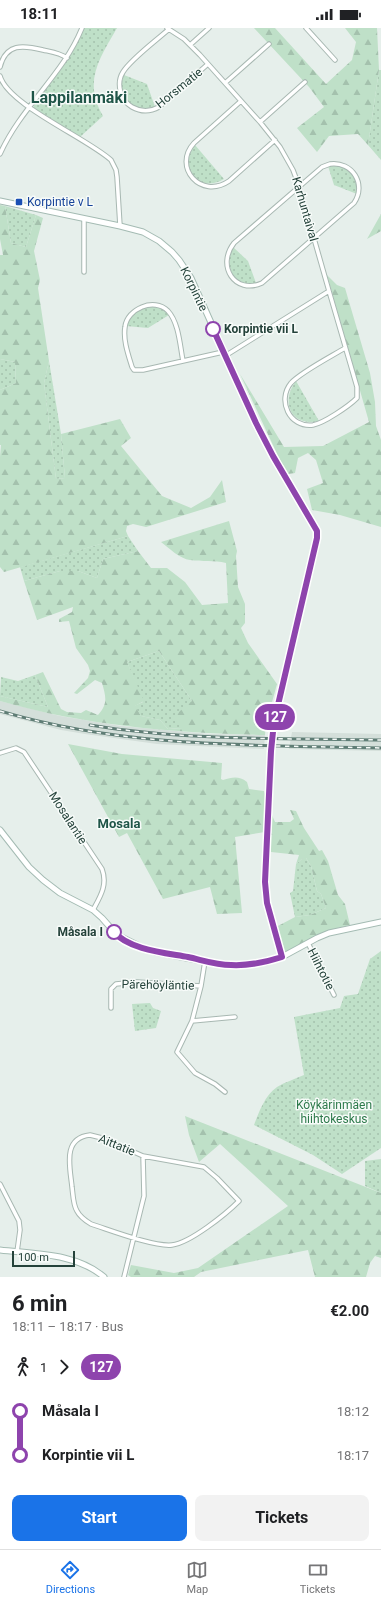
<!DOCTYPE html>
<html lang="en">
<head>
<meta charset="utf-8">
<style>
  body { margin:0; font-family:Roboto,sans-serif; background:#f2f2f2; color:#202124; height:100vh; display:flex; flex-direction:column; font-size:15px; white-space:nowrap }
  * { box-sizing:border-box; margin:0 }
  p { font-size:13px; color:#757577 }
  .icon { flex:none; width:22px; height:22px; fill:none; stroke:currentColor; stroke-width:2; stroke-linecap:round; stroke-linejoin:round }
  .map { position:relative; height:1249px; overflow:hidden }
  .drawer { display:flex; flex-direction:column; background:#fff; flex:1 }
  .drawer>* { flex:none }
  .badge { padding:0 8px; border-radius:13px; font-size:14px; line-height:26px }
  .scale { position:absolute; left:12px; bottom:10px; width:63px; box-sizing:border-box; padding-left:4px; border:2px solid #24423a; border-top:0; font-size:11px; line-height:14px; white-space:nowrap; color:#24423a; -webkit-text-stroke:3px #f7fbf9; paint-order:stroke }
  .map>.badge { position:absolute; translate:-50% -50%; box-shadow:0 0 0 2px #fff }
  .legs { display:flex; align-items:center; gap:6px; height:44px; padding:0 12px; font-size:13px }
  .legs p { margin-inline-start:auto }
  .headline { display:flex; align-items:center; justify-content:space-between; height:68px; padding:0 12px }
  h1 { font-size:22px; font-weight:700; line-height:30px }
  .cta { display:flex; gap:8px; margin-top:auto; padding:8px 12px }
  .cta a { flex:1; height:46px; border-radius:8px; background:#1a73e8; color:#fff; font-size:16px; font-weight:700; line-height:46px; text-align:center }
  .cta a+a { background:#f2f2f2; color:#202124 }
  ul { padding:0 12px; list-style:none }
  li { display:flex; align-items:center; gap:14px; height:44px; font-size:15px }
  li i { display:grid; place-items:center; width:6px; height:100%; margin:0 5px; background:currentColor }
  li i::after { content:''; width:10px; height:10px; margin:-5px; border:3px solid; border-radius:50%; background:#fff }
  li p { margin-inline-start:auto }
  li:first-child i { background:linear-gradient(#0000 50%,currentColor 0) }
  li:last-child i { background:linear-gradient(currentColor 50%,#0000 0) }
  .status { display:flex; justify-content:space-between; align-items:center; height:28px; padding:0 20px; background:#fff; direction:ltr }
  .status svg { height:11px; fill:currentColor }
  .menu { display:flex; justify-content:space-around; align-items:center; height:56px; border-top:1px solid #e0e0e0; background:#fff; font-size:11px; color:#757577 }
  .menu a { display:grid; justify-items:center; gap:2px }
  .menu .active { color:#1a73e8 }
  .map>svg:first-child { display:block }
</style>
</head>
<body>
<div class="status"><b>18:11</b><svg viewBox="0 0 49 12"><path d="M0 12V9h3v3zM5 12V6h3v6zM10 12V3h3v9zM15 12V0h3v12zM26 1h20v11H26zM47 4h2v5h-2z"/></svg></div>
<div class="map">
<svg width="381" height="1249" viewBox="0 0 381 1249">
  <defs>
    <pattern id="grass-dots" width="8" height="8" patternUnits="userSpaceOnUse"><rect width="8" height="8" fill="#bfe0c8"/><path d="M2 2h.1M6 6h.1" fill="none" stroke="#a4c1ad" stroke-width="1.8" stroke-linecap="round"/></pattern>
    <pattern id="forest-firs" width="22" height="20" patternUnits="userSpaceOnUse"><rect width="22" height="20" fill="#bfe0c8"/><path d="M5 1l3.5 6h-7zM16 11l3.5 6h-7z" fill="#a4c1ad"/></pattern>
  </defs>
  <rect width="100%" height="100%" fill="#e6efeb"/>
  <path fill="#d4dfda" d="M0,673L60,688L121,698L209,706L265,707L264,721L157,716L85,706L61,702L0,686Z
    M292,704L381,706V723L289,721Z"/>
  <path fill="url(#grass-dots)" d="M84,0H117C99,31 83,54 103,88L80,109L34,80V76C52,52 73,29 84,0Z
    M379,42H381V132L368,117Z
    M124,47L147,56L155,79C134,86 115,68 124,47Z
    M195,117L224,151C200,166 177,140 195,117Z
    M328,138C347,135 358,148 357,166L334,157Z
    M5,178L36,187L26,219L11,215Z
    M233,219L248,233L256,255C232,259 224,238 233,219Z
    M147,278C156,278 164,280 169,287L148,300L126,298C129,289 138,281 147,278Z
    M0,331L15,334L16,355L0,362Z
    M49,333L61,406L65,450L56,451L44,355Z
    M296,353L319,393C291,399 280,374 296,353Z
    M128,508L138,523L103,531L97,550L78,543H60L24,553L20,539Z
    M159,623L192,673L182,700L168,701L160,692L141,688L134,678L143,674L127,634Z
    M35,647L48,679L0,668L1,649L18,653Z
    M303,830H306L311,838L317,863L321,866L326,880L310,887L295,889L290,865L293,863L296,836Z
    M381,923V1120L342,1146L313,1127L254,1097C259,1084 265,1067 277,1059C285,1054 295,1051 304,1047L294,989L340,980L344,968L358,966L370,931Z
    M150,975L153,980L161,983L156,1000L135,1003L132,976Z
    M381,1131V1165L365,1158V1133Z"/>
  <path fill="url(#forest-firs)" fill-rule="evenodd" d="M254,0H275L326,56L352,32L356,14L345,0H377L379,42L368,117L358,106L329,108L317,124L297,100L324,79L309,59Z
    M0,177L5,178L11,215L26,219L36,187L43,190L34,223L40,252L38,260L49,333L44,355L56,451L65,450L61,406L120,391L131,410L121,418L162,468L191,480L210,469L222,452L226,474L146,499L133,496L127,498L126,503L128,508L4,544L0,539V429L1,417H0V362L16,355L15,334L0,331V227H3L0,211Z
    M381,186V203L367,211Z
    M327,247L337,257L345,260L370,345L375,374L376,398L381,412V499L340,487L312,482L307,461L323,455L316,432L308,425L298,430L295,445L288,446L285,443L240,346L284,419L323,418L369,394Z
    M229,493L237,523L236,528L238,559L245,576V595L241,600L248,615L277,656L266,696L265,707C175,705 87,698 0,673V668L48,679L35,647L43,644L61,681L67,684L81,685L86,682L98,687C108,676 106,669 102,655L95,652L77,666L74,665L88,650L90,643L88,637L76,620L69,593L59,594V591L72,584L73,579L37,592L24,553L60,543H78L97,550L103,531L138,523L151,540H167L185,554L202,577L228,575L226,535C214,532 202,534 190,532C180,531 169,520 161,514ZM159,623L192,673L174,688L182,700L168,701L160,692L141,688L135,678L144,673L127,634Z
    M68,716L122,726L222,735L221,751L223,752C233,749 239,748 247,754L249,761L264,763L265,766V804L235,809L242,885L217,886L210,859L163,871L127,805L119,809Z
    M290,782L296,783L304,800L319,823L322,822L328,833L338,867L345,876L350,897C322,903 309,911 285,926L276,899L295,889L310,887L326,880L321,866L317,863L311,838L306,830H303L296,836L299,827L271,824L270,803L272,787L275,794H290L294,791Z
    M185,1088L381,1165V1230L375,1228L370,1235L366,1249H315L308,1222L201,1244L194,1249H131L128,1247L131,1237L174,1245L198,1240L288,1178L220,1116L199,1134L189,1107Z"/>
  <g fill="none" stroke-linecap="round" stroke-linejoin="round">
    <g stroke="#a8b8b2" stroke-width="5.5">
      <path id="street" d="M167,0L184,11L200,27L260,94L280,119L293,142L299,158L329,263L225,328
        M306,0L335,32
        M169,1C157,12 131,31 123,44C116,55 120,72 132,79C141,84 150,84 159,79L208,36
        M190,17L209,0
        M0,39C6,15 23,17 43,22C52,24 60,25 67,30
        M0,48C8,77 87,110 111,132L116,142L117,149L120,198
        M225,55L269,16
        M241,73L194,115C172,139 201,172 229,153L275,112
        M260,94L305,54
        M0,126C21,79 63,47 82,0
        M330,136C352,133 367,156 354,175L262,255C235,267 216,238 234,215L322,139Z
        M84,244V191
        M329,263L357,359V370C349,378 324,395 313,397C289,400 277,372 291,355C301,344 332,328 345,320
        M183,333C180,318 179,295 168,283C154,269 127,281 125,299C123,312 128,326 132,339L134,342H143L223,324
        M0,725L16,720L24,724L102,841C108,857 100,869 93,882
        M308,915L334,967
        M205,933L201,958L192,993L177,1024L195,1045L215,1056L225,1064
        M111,980V961L116,956L137,954L201,958
        M192,993L235,989
        M90,1107L102,1110L143,1128L204,1139L217,1150L239,1173C226,1186 190,1215 172,1217C154,1219 110,1202 91,1196C86,1193 80,1189 77,1183C73,1177 73,1166 72,1159C70,1139 62,1110 90,1107Z
        M0,1156L19,1193L20,1202L17,1224
        M124,1249L144,1168L143,1128"/>
    </g>
    <g stroke="#a4bbb3" stroke-width="7">
      <path id="secondary" d="M0,173L120,198L143,204L159,213L172,224L179,232L191,250L256,395L273,428L317,503V510L274,694L271,723L265,854L267,875L282,929
        M0,802L29,839L43,852L60,865L93,882L102,890L117,907L139,918L155,924L218,936L242,937L267,934L282,929L317,910L329,905L381,894
        M0,1222C34,1226 76,1225 104,1249"/>
    </g>
    <use href="#street" stroke="#fff" stroke-width="3.5"/>
    <use href="#secondary" stroke="#fff" stroke-width="5"/>
    <g stroke="#5f7d75" stroke-width="3">
      <path id="rail" d="M0,683C124,720 253,717 381,720
        M90,697C186,713 284,710 381,712"/>
    </g>
    <use href="#rail" stroke="#f7fbf9" stroke-width="1.5" stroke-dasharray="4.5" stroke-linecap="butt"/>
  </g>
  <g fill="none" stroke-linecap="round" stroke-linejoin="round">
    <g stroke="#fff" stroke-width="9">
      <path id="line-1" d="M114,904C129,922 167,925 188,929C202,932 216,937 231,937C248,938 266,934 282,929L267,875L265,854L271,723L274,694L317,510V503L273,428L256,395L213,301"/>
    </g>
    <use href="#line-1" stroke="#8e44ad" stroke-width="6"/>
  </g>
  <rect fill="#1a4fb4" stroke="#f7fbf9" stroke-width="1.5" x="15" y="170" width="8" height="8" rx="2"/>
  <g fill="#fff" stroke="#8e44ad" stroke-width="2">
    <circle cx="213" cy="301" r="7"/>
    <circle cx="114" cy="904" r="7"/>
  </g>
  <g text-anchor="middle" stroke-width="3" stroke-linejoin="round" paint-order="stroke">
    <g font-size="12" fill="#24423a" stroke="#f7fbf9">
      <text transform="translate(179 60) rotate(-39)" y="4">Horsmatie</text>
      <text transform="translate(305 181) rotate(74)" y="4">Karhuntaival</text>
      <text transform="translate(194 261) rotate(64)" y="4">Korpintie</text>
      <text transform="translate(68 790) rotate(57)" y="4">Mosalantie</text>
      <text transform="translate(321 941) rotate(63)" y="4">Hiihtotie</text>
      <text transform="translate(158 957) rotate(1)" y="4">Pärehöyläntie</text>
      <text transform="translate(117 1117) rotate(22)" y="4">Aittatie</text>
    </g>
    <g font-size="12" fill="#164399" stroke="#f7fbf9" text-anchor="start">
      <text x="27" y="178">Korpintie v L</text>
    </g>
    <g font-size="12" font-weight="bold" fill="#24423a" stroke="#f7fbf9" text-anchor="start">
      <text x="224" y="305">Korpintie vii L</text>
      <text x="103" y="908" text-anchor="end">Måsala I</text>
    </g>
    <g font-size="12" fill="#2d7a4b" stroke="#f7fbf9">
      <text x="334" y="1081">Köykärinmäen<tspan x="334" dy="14">hiihtokeskus</tspan></text>
    </g>
    <g font-size="13" font-weight="bold" fill="#1f5548" stroke="#f7fbf9">
      <text x="119" y="800">Mosala</text>
    </g>
    <g font-size="16" font-weight="bold" fill="#1f5548" stroke="#f7fbf9">
      <text x="79" y="75">Lappilanmäki</text>
    </g>
  </g>
</svg>
<div class="scale">100 m</div>
<b class="badge" style="left:275px;top:689px;background:#8e44ad;color:#fff">127</b>
</div>
<section class="drawer">
<div class="headline"><div><h1>6 min</h1><p>18:11 – 18:17 · Bus</p></div><b>€2.00</b></div>
<div class="legs"><svg class="icon" aria-label="walk" viewBox="0 0 24 24"><circle cx="13" cy="4" r="2"/><path d="M13 8l-2 6 4 7M11 14l-3 7M7 12l3-4h3l4 4"/></svg>1<svg class="icon" aria-label="forward" viewBox="0 0 24 24"><path d="M9 5l7 7-7 7"/></svg><b class="badge" style="background:#8e44ad;color:#fff">127</b></div>
<ul>
<li><i style="color:#8e44ad"></i><b>Måsala I</b><p>18:12</p></li>
<li><i style="color:#8e44ad"></i><b>Korpintie vii L</b><p>18:17</p></li>
</ul>
<div class="cta"><a>Start</a><a>Tickets</a></div>
</section>
<nav class="menu">
<a class="active"><svg class="icon" aria-label="directions" viewBox="0 0 24 24"><path d="M12 3l9 9-9 9-9-9zM9 14v-3h6M13 9l2 2-2 2"/></svg>Directions</a>
<a><svg class="icon" aria-label="map" viewBox="0 0 24 24"><path d="M3 6l6-2 6 2 6-2v14l-6 2-6-2-6 2zM9 4v14M15 6v14"/></svg>Map</a>
<a><svg class="icon" aria-label="tickets" viewBox="0 0 24 24"><path d="M3 7h18v10H3zM15 7v10"/></svg>Tickets</a>
</nav>
</body>
</html>
